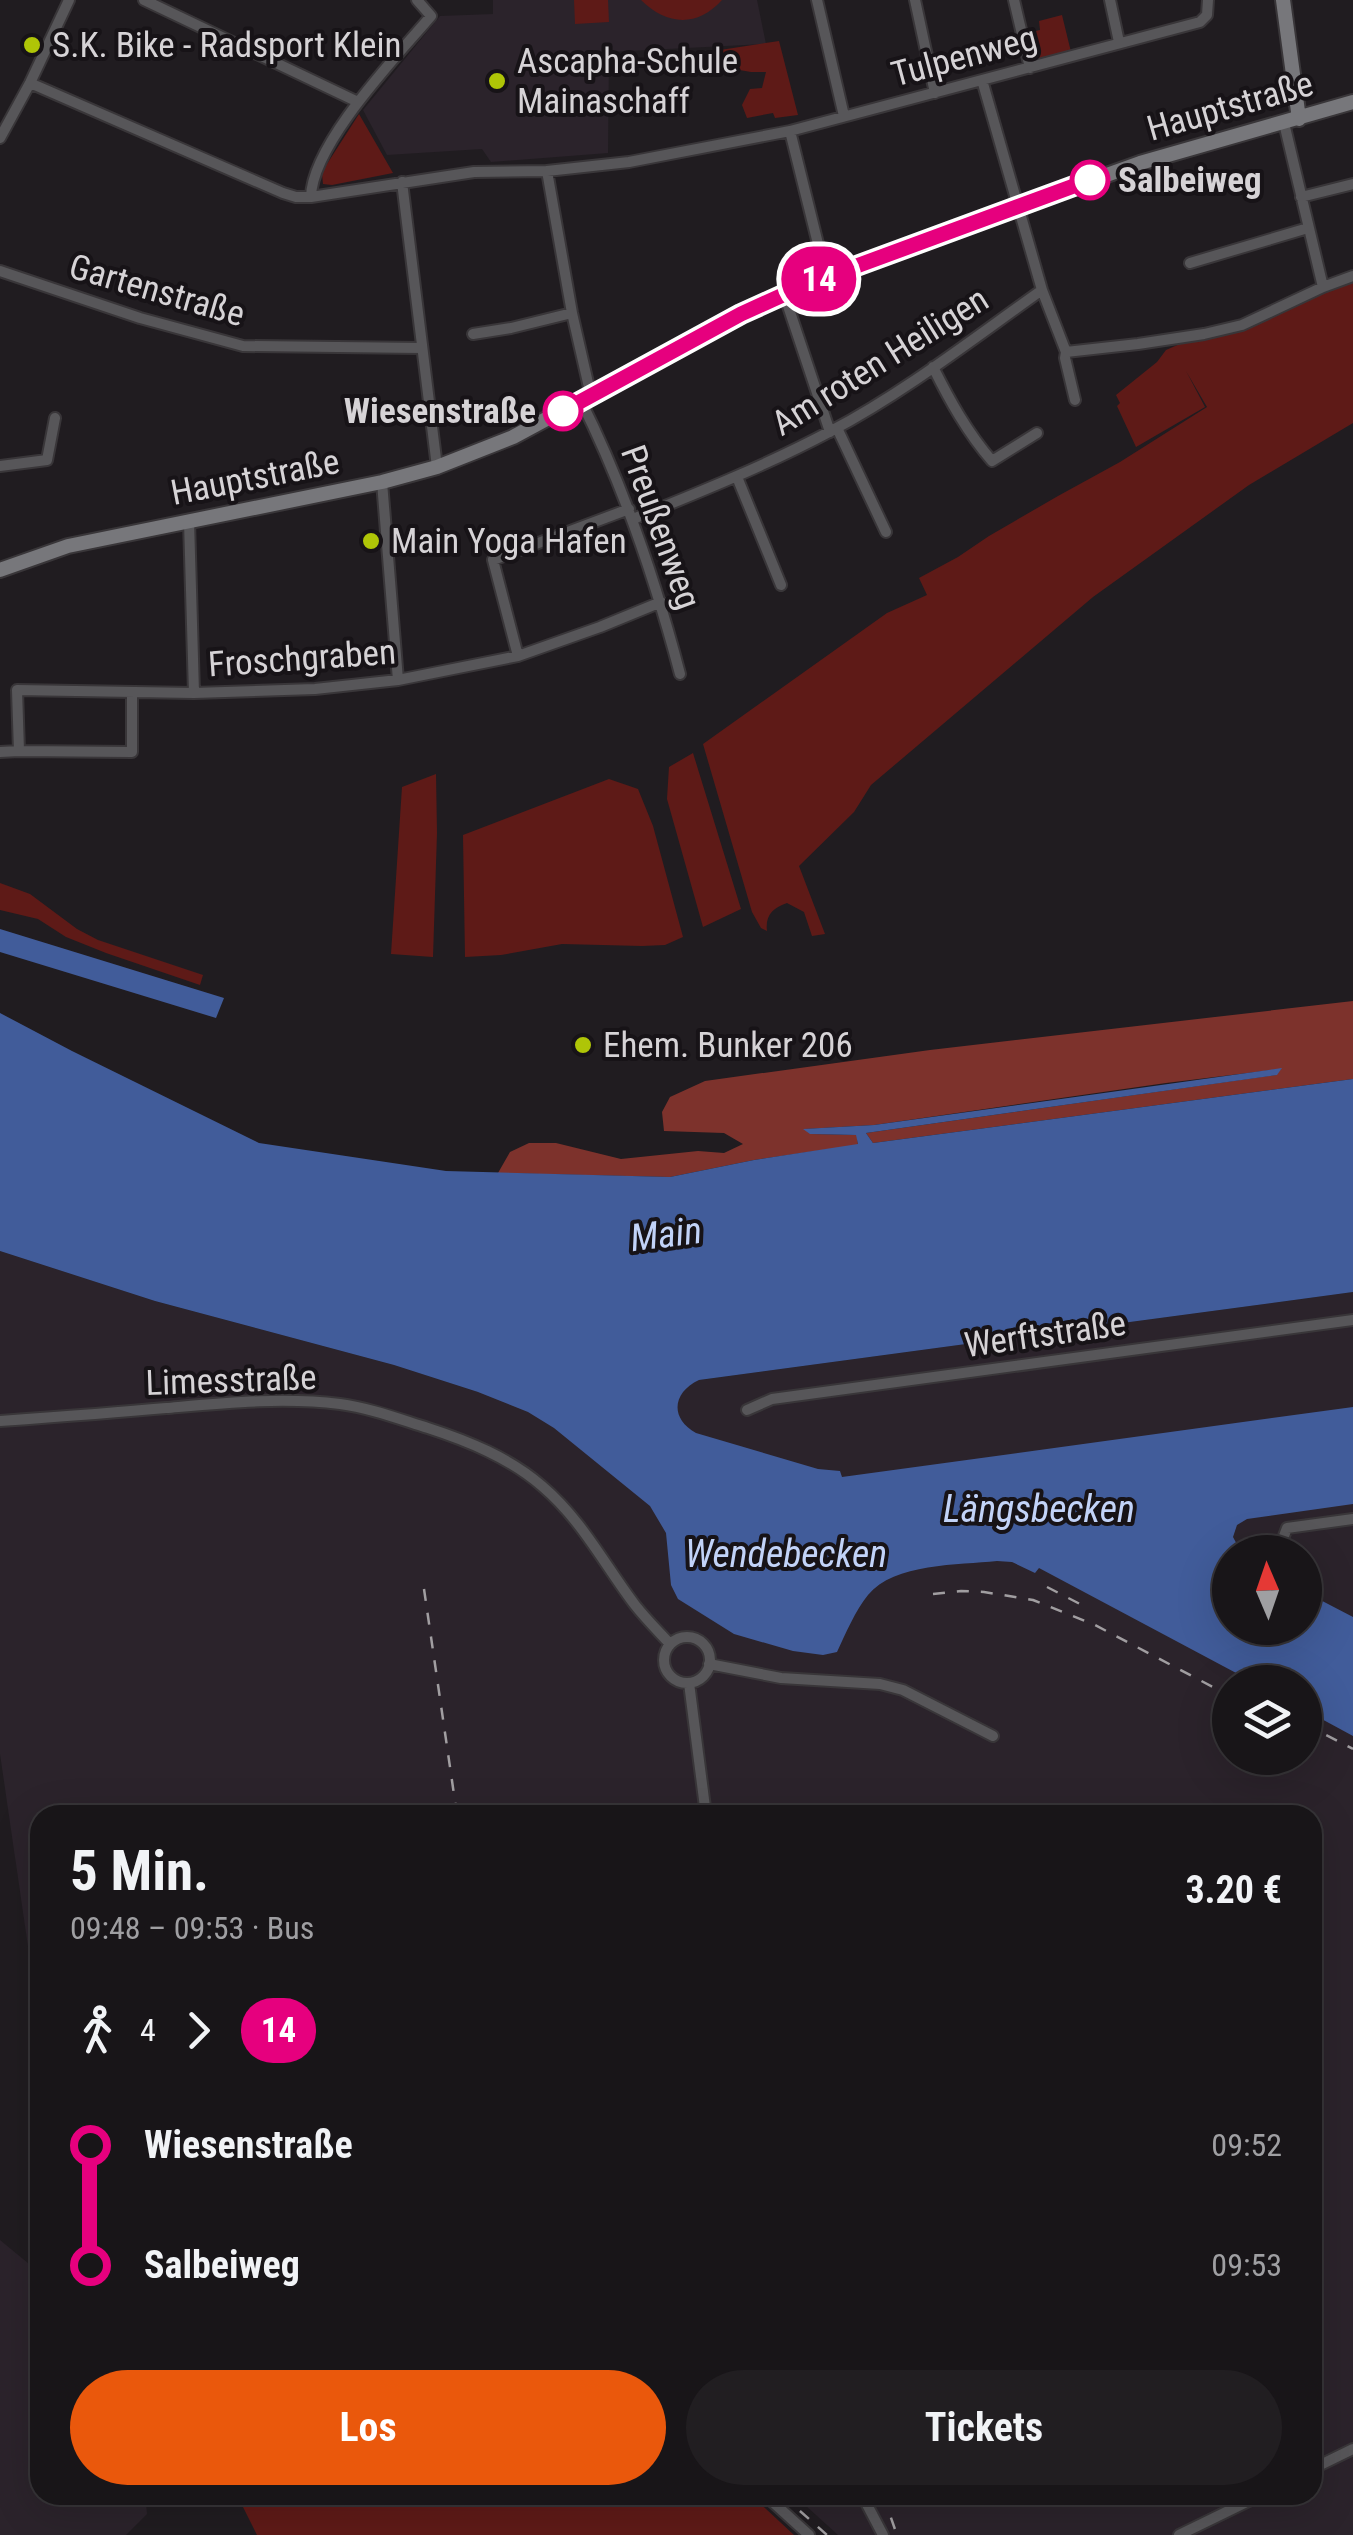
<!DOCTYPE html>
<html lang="de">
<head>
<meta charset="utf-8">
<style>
  body { margin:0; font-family:"Roboto Condensed",sans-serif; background:#211e21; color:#f1f3f6; height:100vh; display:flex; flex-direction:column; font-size:38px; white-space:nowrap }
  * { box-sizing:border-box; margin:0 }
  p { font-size:32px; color:#9f9fa2 }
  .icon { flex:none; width:55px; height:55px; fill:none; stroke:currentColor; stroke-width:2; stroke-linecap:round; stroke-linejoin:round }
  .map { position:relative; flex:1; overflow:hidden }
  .details { position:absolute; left:30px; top:1805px; width:1292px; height:700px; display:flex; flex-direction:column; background:#181518; border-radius:30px; box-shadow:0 10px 40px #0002,0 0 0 2px #363437 }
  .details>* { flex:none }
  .badge { padding:0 20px; border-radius:32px; font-size:35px; line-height:65px }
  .needle { width:65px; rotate:358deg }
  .controls { position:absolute; left:1212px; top:1535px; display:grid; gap:20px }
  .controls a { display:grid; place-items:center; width:110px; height:110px; border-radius:50%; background:#181518; box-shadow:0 10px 40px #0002,0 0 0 2px #363437; font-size:50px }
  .map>.badge { position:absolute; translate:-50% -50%; box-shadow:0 0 0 5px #fff }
  .legs { display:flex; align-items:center; gap:15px; height:110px; padding:0 40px; font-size:32px }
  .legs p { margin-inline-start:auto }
  .overview { display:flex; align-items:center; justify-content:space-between; height:170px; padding:0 40px }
  h1 { font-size:55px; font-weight:700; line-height:75px }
  .primary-button { display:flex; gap:20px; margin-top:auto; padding:20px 40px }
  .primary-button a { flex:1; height:115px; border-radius:60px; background:#ea580c; color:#fff; font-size:40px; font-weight:700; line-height:115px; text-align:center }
  .primary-button a+a { background:#211e21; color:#f1f3f6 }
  ul { padding:0 40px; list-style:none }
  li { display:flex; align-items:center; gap:35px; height:120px; font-size:38px }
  li i { display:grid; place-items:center; width:15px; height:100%; margin:0 12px; background:currentColor }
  li i::after { content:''; width:25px; height:25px; margin:-12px; border:8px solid; border-radius:50%; background:#181518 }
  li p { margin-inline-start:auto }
  li:first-child i { background:linear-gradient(#0000 50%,currentColor 0) }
  li:last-child i { background:linear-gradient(currentColor 50%,#0000 0) }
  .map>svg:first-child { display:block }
</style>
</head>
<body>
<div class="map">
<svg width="1353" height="2535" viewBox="0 0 1353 2535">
  <rect width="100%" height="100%" fill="#201c20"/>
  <path fill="#2b232b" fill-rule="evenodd" d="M493,0H757L766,44L609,52L608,153L491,162L482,149L387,155L363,110L440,16L493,14Z
    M0,1251L155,1301L394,1365L478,1392L688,1385L699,1380L1353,1292V2535H838L794,2495H1312V1815H40V2029L0,1754ZM1230,1552H1305V1628H1230ZM1230,1682H1305V1758H1230Z
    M0,2240L40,2273V2495H145L147,2514L126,2535H0Z"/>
  <path fill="#5e1a17" d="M574,0H608L609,22L575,24Z
    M641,0H722C697,28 666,25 641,0Z
    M1062,15L1071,52L1037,60L1033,57L1027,33L1040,30L1039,21Z
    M779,41L798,115L775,118L773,113L747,118L742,105L750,89L762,88L766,72H751L693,62L694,54Z
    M359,114L393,173L332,185L323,184L322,174L325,167Z
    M1353,281V423L1249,485L1093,597L871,785L854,812L799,866L825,934L812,936L804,912L787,903C773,908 765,915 767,931L761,928L752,912L703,744L887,613L927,595L919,578L958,557L989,536L1058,496L1120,462L1207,407L1186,371L1205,407L1136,447L1117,406L1120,403L1116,395L1157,362L1166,350L1182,343L1210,339L1250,326L1326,291Z
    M693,753L741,909L703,927L667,799L669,767Z
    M436,774L437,833L433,957L391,954L402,787Z
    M609,779L638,789L653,826L683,937L665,945L642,946L562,944L501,955L465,957L463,835Z
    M0,883L30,894L77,929L98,940L203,975L200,985L106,953L66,937L38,919L0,910Z
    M237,2495H751L794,2535H257Z"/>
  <path fill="#7d322c" d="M1353,1001V1079L873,1143L866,1133L1276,1075L1281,1069L1166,1083L874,1125L805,1129L811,1134L857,1135L858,1145L754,1160L670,1177L498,1173L510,1152L529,1143H556L621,1159L698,1151L724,1153L743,1144L724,1133L664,1131L662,1112L670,1097L705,1081L930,1050Z"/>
  <path fill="#415c9a" d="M0,929L224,998L216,1018L0,952Z
    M0,1013L72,1051L259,1143L446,1171L670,1177L754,1160L858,1144L856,1135L810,1134L803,1129L874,1125L1282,1068L1277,1075L866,1133L873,1143L1353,1079V1292L699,1380C673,1392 669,1418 696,1433L818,1469L840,1471L842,1477L1353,1407V1504L1247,1519L1237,1525L1233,1537L1241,1552H1230V1628H1305V1592L1353,1617V1736L1305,1710V1682H1253L1039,1568L1035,1573L1012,1562L997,1561C959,1565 894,1563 868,1595C855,1611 846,1633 837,1652L823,1655L793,1651L734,1634L678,1599L671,1585L666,1533L650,1506L554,1428L528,1412L478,1392L394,1365L155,1301L0,1251Z"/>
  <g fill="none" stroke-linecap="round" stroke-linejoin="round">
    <g stroke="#393639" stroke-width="14">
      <path id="street" d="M144,0L358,102
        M817,0L844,116
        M915,0L935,93
        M1014,0L1030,68
        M1110,0L1119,42
        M982,80L1042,290L1066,352L1065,358L1075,400
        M30,83L283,193L296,197H311L474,172L547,171L629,162L790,131L1200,22L1207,15L1208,0
        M1284,123L1323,287
        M790,131L826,276
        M0,138L30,83L69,0
        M547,171L572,313L591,396
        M402,182L437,467
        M311,197C312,144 396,57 431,16L417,0
        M1301,197L1353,184
        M1190,263L1308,228
        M0,271L140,318L243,346L421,348
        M784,294L830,432
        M473,334L511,328L572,313
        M1066,352L1138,344L1204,334L1242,325L1323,287L1353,276
        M933,367C950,401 967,432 992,461L1037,433
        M581,401C625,489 655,579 680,674
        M837,428L886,532
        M0,466L47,460L55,418
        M737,477L781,585
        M382,482L398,680
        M633,519C700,492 767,465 831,431C905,392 974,338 1042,290
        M189,521L194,693
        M518,656L493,560L629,509
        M19,751L132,752V692
        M0,752L19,751L17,690L194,693L315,689L398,680L518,656L600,627L661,602
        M747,1410L772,1399L1353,1320
        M0,1421C56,1417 111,1413 166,1408C224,1403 282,1397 340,1404C370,1408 399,1419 428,1428C468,1441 510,1458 542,1486C582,1520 604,1564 635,1605C646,1619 658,1631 670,1644
        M1279,1549L1287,1528L1353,1519
        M664 1660a23 23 0 1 1 46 0a23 23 0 1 1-46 0Z
        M709,1664L781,1678L880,1684L903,1690L993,1736
        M689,1683L706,1815
        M1312,2469L1353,2449
        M765,2495L809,2535
        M862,2495L883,2535
        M1179,2535L1261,2495"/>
    </g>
    <g stroke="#393639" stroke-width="18">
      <path id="secondary" d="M1283,0L1299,119
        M0,570L68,546L382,482L437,467L513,437L741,314L826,276L1140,163L1353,102"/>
    </g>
    <use href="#street" stroke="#575659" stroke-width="10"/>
    <use href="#secondary" stroke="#77777b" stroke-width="14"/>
    <path stroke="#a19ea1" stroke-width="2.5" stroke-dasharray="12 12" stroke-linecap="butt" d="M1047,1587L1080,1604
      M424,1589L457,1815
      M933,1594L961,1591L984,1592L1033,1600L1095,1625L1230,1696
      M1305,1724L1353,1749
      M782,2495L827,2535
      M883,2495L897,2535"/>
  </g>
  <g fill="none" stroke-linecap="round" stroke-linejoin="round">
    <g stroke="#fff" stroke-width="22">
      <path id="line-1" d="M563,411L741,314L805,285L1090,180"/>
    </g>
    <use href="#line-1" stroke="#e6007e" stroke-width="15"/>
  </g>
  <g fill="#afc507" stroke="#171317" stroke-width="4">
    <circle cx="32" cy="45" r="10"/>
    <circle cx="497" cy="81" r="10"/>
    <circle cx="371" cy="541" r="10"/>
    <circle cx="583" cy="1045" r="10"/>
  </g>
  <g fill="#fff" stroke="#e6007e" stroke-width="5">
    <circle cx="1090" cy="180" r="18"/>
    <circle cx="563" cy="411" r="18"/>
  </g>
  <g text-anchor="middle" stroke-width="8" stroke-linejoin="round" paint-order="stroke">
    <g font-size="35" fill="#d6d3d6" stroke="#171317" text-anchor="start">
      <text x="52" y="57">S.K. Bike - Radsport Klein</text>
      <text x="517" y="73">Ascapha-Schule<tspan x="517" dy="40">Mainaschaff</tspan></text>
      <text x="391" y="553">Main Yoga Hafen</text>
      <text x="603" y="1057">Ehem. Bunker 206</text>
    </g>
    <g font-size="35" fill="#d6d3d6" stroke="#171317">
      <text transform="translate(964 56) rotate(-15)" y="12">Tulpenweg</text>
      <text transform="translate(1230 106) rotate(-16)" y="12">Hauptstraße</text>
      <text transform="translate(157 290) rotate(16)" y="12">Gartenstraße</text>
      <text transform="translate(880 361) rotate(-32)" y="12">Am roten Heiligen</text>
      <text transform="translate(255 477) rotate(-11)" y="12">Hauptstraße</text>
      <text transform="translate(661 527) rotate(70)" y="12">Preußenweg</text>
      <text transform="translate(302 658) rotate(-4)" y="12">Froschgraben</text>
      <text transform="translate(1045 1334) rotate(-8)" y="12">Werftstraße</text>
      <text transform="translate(231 1380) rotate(-2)" y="12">Limesstraße</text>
    </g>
    <g font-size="35" font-weight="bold" fill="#d6d3d6" stroke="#171317" text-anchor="start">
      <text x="1118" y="192">Salbeiweg</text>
      <text x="536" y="423" text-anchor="end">Wiesenstraße</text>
    </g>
    <g font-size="38" font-style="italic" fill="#c2d3f8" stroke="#171317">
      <text transform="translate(666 1234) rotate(-7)" y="13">Main</text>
      <text x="1039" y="1522">Längsbecken</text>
      <text x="786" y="1567">Wendebecken</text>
    </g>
  </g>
</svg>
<div class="controls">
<a><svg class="needle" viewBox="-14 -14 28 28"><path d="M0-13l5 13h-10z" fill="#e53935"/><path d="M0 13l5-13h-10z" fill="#9f9fa2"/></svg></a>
<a><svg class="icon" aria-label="layers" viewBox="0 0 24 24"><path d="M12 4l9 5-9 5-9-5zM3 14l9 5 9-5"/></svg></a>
</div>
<b class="badge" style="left:819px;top:279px;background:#e6007e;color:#fff">14</b>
<section class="details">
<div class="overview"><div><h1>5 Min.</h1><p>09:48 – 09:53 · Bus</p></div><b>3.20 €</b></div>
<div class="legs"><svg class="icon" aria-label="walk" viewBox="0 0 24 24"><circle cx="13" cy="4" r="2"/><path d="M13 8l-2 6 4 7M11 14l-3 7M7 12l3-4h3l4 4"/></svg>4<svg class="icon" aria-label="forward" viewBox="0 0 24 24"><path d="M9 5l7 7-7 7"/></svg><b class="badge" style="background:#e6007e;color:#fff">14</b></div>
<ul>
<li><i style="color:#e6007e"></i><b>Wiesenstraße</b><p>09:52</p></li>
<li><i style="color:#e6007e"></i><b>Salbeiweg</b><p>09:53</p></li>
</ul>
<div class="primary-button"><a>Los</a><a>Tickets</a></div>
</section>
</div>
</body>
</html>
